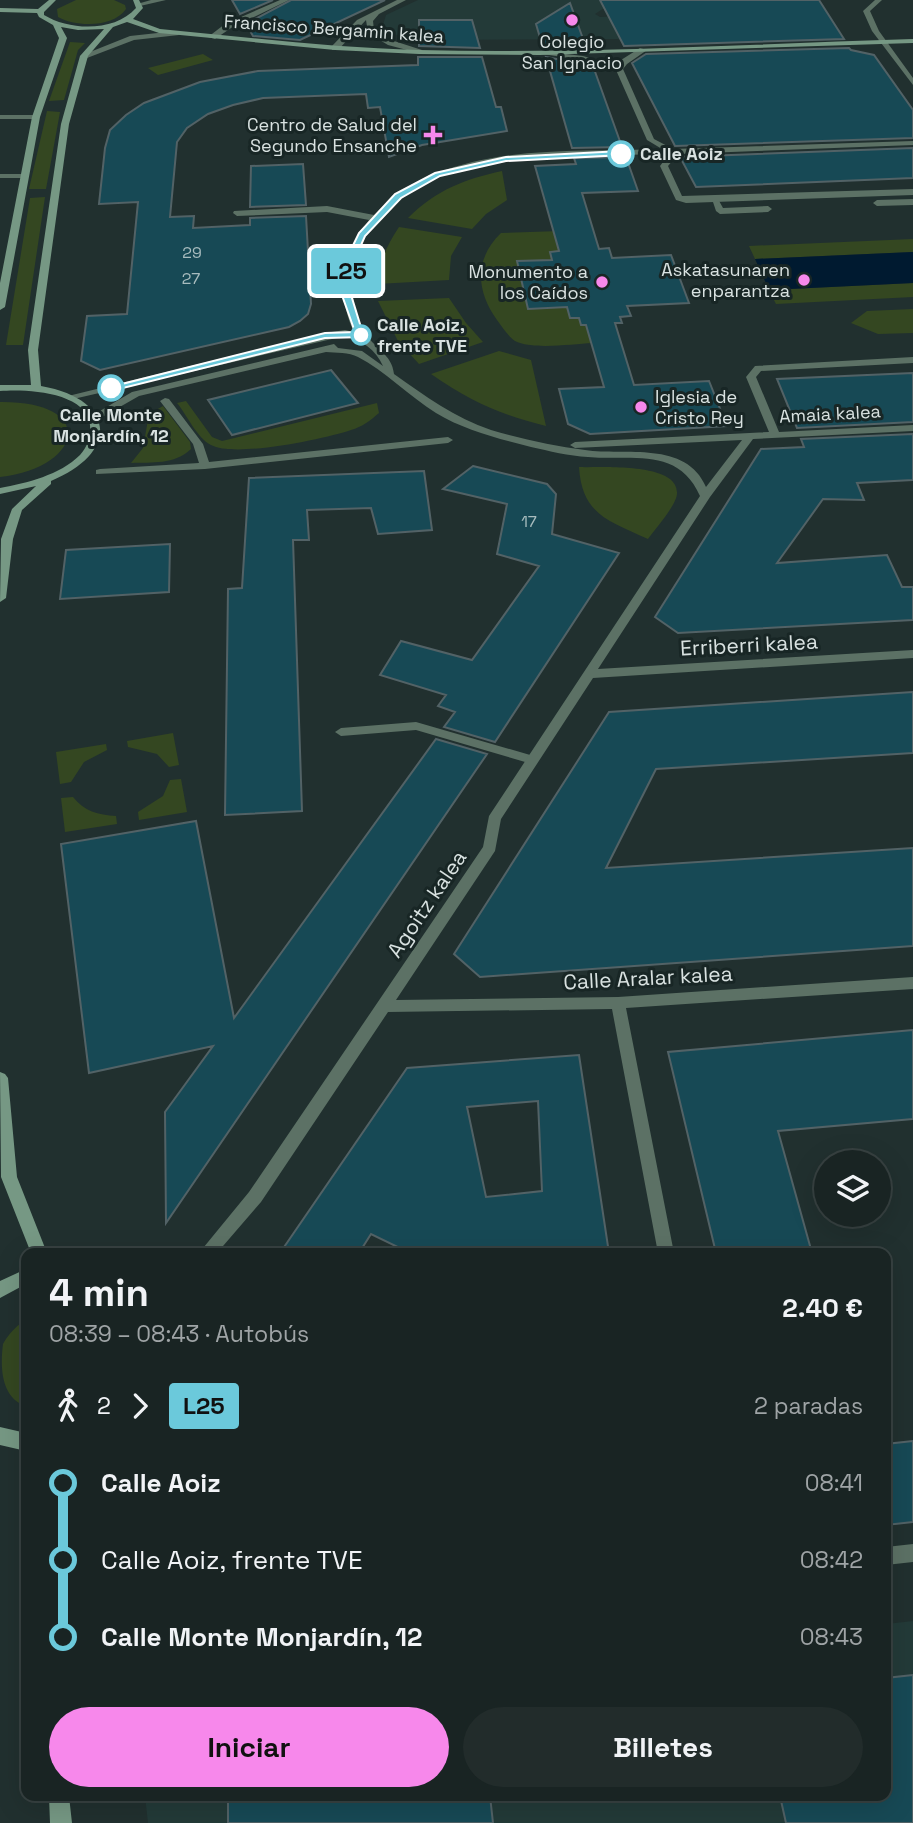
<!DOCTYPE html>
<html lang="es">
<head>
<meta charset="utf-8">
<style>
  body { margin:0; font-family:"Space Grotesk",sans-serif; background:#222c2b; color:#f1f3f6; height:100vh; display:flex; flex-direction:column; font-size:26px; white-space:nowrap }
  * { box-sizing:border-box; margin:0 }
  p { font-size:23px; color:#9fa4a6 }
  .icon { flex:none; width:38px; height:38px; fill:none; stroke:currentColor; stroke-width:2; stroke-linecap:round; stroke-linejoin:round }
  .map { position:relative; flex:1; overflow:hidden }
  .sheet { position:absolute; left:21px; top:1248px; width:870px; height:553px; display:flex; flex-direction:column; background:#192423; border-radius:14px; box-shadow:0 7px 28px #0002,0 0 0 2px #374141 }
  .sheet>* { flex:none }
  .badge { padding:0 14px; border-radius:5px; font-size:24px; line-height:46px }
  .tools { position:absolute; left:814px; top:1150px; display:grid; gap:14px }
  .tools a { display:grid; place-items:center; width:77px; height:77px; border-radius:50%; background:#192423; box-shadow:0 7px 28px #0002,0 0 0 2px #374141; font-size:35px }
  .map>.badge { position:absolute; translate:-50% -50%; box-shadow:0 0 0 4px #fff }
  .legs { display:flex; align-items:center; gap:10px; height:77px; padding:0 28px; font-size:23px }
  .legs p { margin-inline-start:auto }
  .head { display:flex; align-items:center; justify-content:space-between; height:119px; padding:0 28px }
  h1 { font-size:38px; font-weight:700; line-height:52px }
  .cta { display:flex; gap:14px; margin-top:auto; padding:14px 28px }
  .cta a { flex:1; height:80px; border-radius:42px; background:#f788eb; color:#111; font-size:28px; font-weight:700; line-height:80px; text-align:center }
  .cta a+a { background:#222c2b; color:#f1f3f6 }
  ul { padding:0 28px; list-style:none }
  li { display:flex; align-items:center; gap:24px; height:77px; font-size:26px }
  li i { display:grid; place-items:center; width:10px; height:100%; margin:0 9px; background:currentColor }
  li i::after { content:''; width:18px; height:18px; margin:-9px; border:5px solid; border-radius:50%; background:#192423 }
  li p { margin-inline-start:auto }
  li:first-child i { background:linear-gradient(#0000 50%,currentColor 0) }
  li:last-child i { background:linear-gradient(currentColor 50%,#0000 0) }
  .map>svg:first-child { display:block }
</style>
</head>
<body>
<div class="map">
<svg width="913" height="1823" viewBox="0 0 913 1823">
  <rect width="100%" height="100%" fill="#21302f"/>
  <path fill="#233a38" d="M418,0H616L595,14L600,17L758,12L626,39L419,40L393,34L382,28L386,15Z
    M913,1621V1823H148L145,1796H886V1624Z"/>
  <path fill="#344721" d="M76,0H114L125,5L126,9C113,28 76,27 58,17L57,9Z
    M70,42L85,43L78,50L64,100L49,101Z
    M203,54L213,60L158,75L148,68Z
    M47,111L60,112L46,189H29Z
    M502,171L507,200L486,214L472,229L408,218C436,190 465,179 502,171Z
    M45,197L23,345H6L30,198Z
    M399,227L462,237L451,256L449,280L377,284C380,262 386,246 399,227Z
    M560,231L559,251L552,260L517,262L528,309L567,307L570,318H579L586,325L592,343C573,344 532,350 515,341C509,337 502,327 497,320C476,291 474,259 501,233Z
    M913,239V252L755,259L749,246Z
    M913,283V297L776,304L769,290Z
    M449,298L466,323L483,342L419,364L398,341L378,301Z
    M913,309V333L878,334L851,323L867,311Z
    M499,351L531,360L546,426C498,414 472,402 431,374Z
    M186,401L212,437L222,441L377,403L379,413C371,420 362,427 351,430C324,439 235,458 211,445C197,438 187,415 177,403Z
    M0,402C99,401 82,468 0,477Z
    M163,406L190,442L191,449C174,465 152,462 131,463L143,448L149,414Z
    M579,467C599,468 678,462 677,493C677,505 655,529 648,539C609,521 582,515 579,467Z
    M173,733L179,765L169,767L157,754L128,747L127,741Z
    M106,744L107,750L84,762L71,782L60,784L56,752Z
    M181,779L187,812L139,820L138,812L163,796L170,780Z
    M73,797C84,811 98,815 116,816L117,824L65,832L61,798Z
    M26,1319V1406C1,1398 0,1367 3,1344C9,1333 17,1326 26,1319Z"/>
  <path fill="#001a30" d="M913,252V283L769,290L755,259Z"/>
  <path fill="#174955" stroke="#526266" stroke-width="2" fill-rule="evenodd" d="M232,0H273L240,14Z
    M291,0H385L300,40L253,36L246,24Z
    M600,0H819L844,39L624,46Z
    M570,3L586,47L543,48L536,24Z
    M419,20H472L480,48L419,46Z
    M849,48L851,50L874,55L913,110V138L675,146L632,63L646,54Z
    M418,57H482L496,107H501L507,131L422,145L389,157L380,107L368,108L366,94L263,98L233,105L208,114L187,128L177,142L170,217L194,216L193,228L250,225V218L306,216L311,304L308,314L300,321L289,327L100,370L81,361L87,316L127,314L138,202L99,204L105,148L110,130L126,115L144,103L200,82L258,71L418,65Z
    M546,57L593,66L622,147L572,148Z
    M913,148V178L696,187L680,157Z
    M626,157L638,191L582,193L599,249L609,248L612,258L671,255L689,303L627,306L631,316L620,317L622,323H615L634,385L709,381L727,426L590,434L568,424L559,389L604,387L586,325H581L579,318H570L567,307L528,309L517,261L552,260L550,252L559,251L535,166L576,164L574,158Z
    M303,164L306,205L250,207L251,166Z
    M331,370L358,403L232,435L208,400Z
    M913,373V422L797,428L777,379Z
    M913,434V480L857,483L864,500L823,499L777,563L887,555L902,587H913V620L678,633L655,617L761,449L804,447L801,439Z
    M473,466L547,484L556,494L552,534L619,553L495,742L444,727L455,712L438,706L446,695L380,675L401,641L472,660L539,566L497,554L507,504L443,489Z
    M424,471L432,530L378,534L371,508L307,510L309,540H293L302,811L225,815L228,589L242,588L249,478Z
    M170,544L169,592L60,599L66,550Z
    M913,692V753L656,769L606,868L913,848V946L480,977L454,954L609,712Z
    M436,739L487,754L166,1223L165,1112L213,1046L89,1073L61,844L196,821L234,1018Z
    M913,1030V1119L778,1131L812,1253H716L668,1052Z
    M579,1055L609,1253H410L371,1234L359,1253H280L407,1068ZM538,1101L542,1191L486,1197L467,1107Z
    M913,1441V1522L886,1525V1444Z
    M913,1675V1823H786L780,1796H886V1678Z
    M228,1796H490L493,1823H228Z"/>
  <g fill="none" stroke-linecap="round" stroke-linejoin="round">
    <path fill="#5c7165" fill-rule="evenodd" d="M176,31L179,35L134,40L87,58L80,56L130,36Z
      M712,199H718L723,208L768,206L772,209L768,212L720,214L716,211Z
      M913,199V205L877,206L873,203L877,200Z
      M416,722L537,757L538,760L532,764L416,730L341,736L335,732L341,728Z"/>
    <path fill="#5c7165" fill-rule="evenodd" d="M151,0H166L140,6L137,4Z
      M280,0H289L231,28L215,39L208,37L225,24Z
      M397,0H406L379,14L373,21L374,30L394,41L422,50V54L388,45L368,33L366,20L338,50H332V46L357,20Z
      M875,0H882L870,11L879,31L913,78V85L872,31L863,11Z
      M640,48L647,50L627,64L623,69L654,139L673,149L913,141V145L678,154L668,166L682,196L913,189V195L686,203L676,200L660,166L669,154C604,156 513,152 451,172C424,181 400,198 380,218C365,234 352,257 352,280C352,297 355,317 364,332C374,348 392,354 394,374C425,396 455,418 491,430C522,439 554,446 585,450C625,456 686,440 706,487L742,440L575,448L570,445L575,442L769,432L746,377L755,366L913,357V363L761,371L756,377L779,432L913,425V431L753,439L710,497L598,669L913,650V658L593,678L501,819L495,851L396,1000L618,997L913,977V989L626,1008L674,1253H658L612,1009L388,1012L261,1202L217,1253H199L249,1192L483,847L489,816L700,496C678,446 631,461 588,457C569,456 549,451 531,447C499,439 464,430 436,413C410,397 384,370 358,357C349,352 336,353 326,352L139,396L97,420L88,418L132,392L334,344L338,348L362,351L383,366C376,350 361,339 345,336L69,400L64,397L325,333L345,330L354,332C335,292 343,254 369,220L327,212L237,216L233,213L234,211L327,206L374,215C447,140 565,153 662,149L647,140L616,70L582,60L536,53L540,51L583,56L617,66L621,60Z
      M0,115H36L40,117L36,119H0Z
      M0,174H23L27,176L23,178H0Z
      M165,398L169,399L203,444L209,462L448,437L453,440L448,443L205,469L96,474V470L100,469L199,463L193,444L160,401Z
      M913,1544V1562L886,1565V1547Z"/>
    <path fill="#769884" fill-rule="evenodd" d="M49,0H56L44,12V15C70,31 115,32 136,8L133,0H139L143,8L133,19L160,29C246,37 333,48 419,50C584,54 749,44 913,39V43L540,55L419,54L335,50L159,33L127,22L113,27L88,56L69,124L38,350L41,386C115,399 121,452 51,481V484L22,510L13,539L6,598L0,602L1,539L12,509L36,486L0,494V488C27,483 60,475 80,455C88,446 91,436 90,425C86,391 25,389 0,391V385H31L28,350L61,124L80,56L104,29L78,30L61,27L67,38L40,117L5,307L0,310V283L32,117L59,38L53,25L39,17L37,13L0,12V8L38,9Z
      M0,1072L5,1074L8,1078L17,1177L47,1253H31L1,1177Z
      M26,1269V1284L0,1298V1281Z
      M0,1427L26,1433V1451L0,1445Z
      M49,1796H69L72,1823H50Z"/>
  </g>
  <path fill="#6bc9db" stroke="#fff" stroke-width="2" d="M621,151L623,155L506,161L440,176L401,198L365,236L350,270L352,298L364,337L325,338L111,391L106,388L325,333L355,332L343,298L341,270L359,233L395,194L435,173L506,157Z"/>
  <g fill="#f788eb" stroke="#182625" stroke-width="2.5">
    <circle cx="572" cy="20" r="7"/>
    <path d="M429.5 124.5h7v7h7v7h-7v7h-7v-7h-7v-7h7z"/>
    <circle cx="804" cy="280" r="7"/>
    <circle cx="602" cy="282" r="7"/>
    <circle cx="641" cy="407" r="7"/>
  </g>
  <g fill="#fff" stroke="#6bc9db" stroke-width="3.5">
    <circle cx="621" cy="154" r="12"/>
    <circle cx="361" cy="335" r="9"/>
    <circle cx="111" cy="388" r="12"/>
  </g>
  <g text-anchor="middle" stroke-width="6" stroke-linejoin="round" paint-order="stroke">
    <g font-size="16" fill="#a8bcbe">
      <text x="192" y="258">29</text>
      <text x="191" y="284">27</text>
      <text x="529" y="527">17</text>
    </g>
    <g font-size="18" fill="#d9e2e1" stroke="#182625">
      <text transform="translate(334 29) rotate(4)" y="6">Francisco Bergamin kalea</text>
      <text transform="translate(830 414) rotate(-3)" y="6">Amaia kalea</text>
    </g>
    <g font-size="18" fill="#d9e2e1" stroke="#182625" text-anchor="end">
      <text x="572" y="48" text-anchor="middle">Colegio<tspan x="572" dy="21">San Ignacio</tspan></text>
      <text x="417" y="131">Centro de Salud del<tspan x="417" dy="21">Segundo Ensanche</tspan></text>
      <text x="790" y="276">Askatasunaren<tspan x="790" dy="21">enparantza</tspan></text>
      <text x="588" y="278">Monumento a<tspan x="588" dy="21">los Caídos</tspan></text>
      <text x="655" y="403" text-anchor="start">Iglesia de<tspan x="655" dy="21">Cristo Rey</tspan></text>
    </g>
    <g font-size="18" font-weight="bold" fill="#d9e2e1" stroke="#182625" text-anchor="start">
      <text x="640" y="160">Calle Aoiz</text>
      <text x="377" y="331">Calle Aoiz,<tspan x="377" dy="21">frente TVE</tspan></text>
      <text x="111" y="421" text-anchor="middle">Calle Monte<tspan x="111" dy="21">Monjardín, 12</tspan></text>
    </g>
    <g font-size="21" fill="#d9e2e1" stroke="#182625">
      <text transform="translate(749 645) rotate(-3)" y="7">Erriberri kalea</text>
      <text transform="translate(427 904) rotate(-56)" y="7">Agoitz kalea</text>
      <text transform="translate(648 978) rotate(-3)" y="7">Calle Aralar kalea</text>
    </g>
  </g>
</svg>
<div class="tools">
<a><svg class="icon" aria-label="layers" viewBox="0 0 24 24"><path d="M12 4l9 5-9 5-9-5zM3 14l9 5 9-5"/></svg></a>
</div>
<b class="badge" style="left:346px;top:271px;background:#6bc9db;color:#111">L25</b>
<section class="sheet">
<div class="head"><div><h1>4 min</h1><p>08:39 – 08:43 · Autobús</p></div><b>2.40 €</b></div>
<div class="legs"><svg class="icon" aria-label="walk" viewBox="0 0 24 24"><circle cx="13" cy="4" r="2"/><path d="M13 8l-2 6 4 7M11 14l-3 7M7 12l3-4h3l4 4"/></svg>2<svg class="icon" aria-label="forward" viewBox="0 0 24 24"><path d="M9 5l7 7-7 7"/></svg><b class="badge" style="background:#6bc9db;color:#111">L25</b><p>2 paradas</p></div>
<ul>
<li><i style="color:#6bc9db"></i><b>Calle Aoiz</b><p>08:41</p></li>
<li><i style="color:#6bc9db"></i><span>Calle Aoiz, frente TVE</span><p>08:42</p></li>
<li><i style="color:#6bc9db"></i><b>Calle Monte Monjardín, 12</b><p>08:43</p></li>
</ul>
<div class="cta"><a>Iniciar</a><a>Billetes</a></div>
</section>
</div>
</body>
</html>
